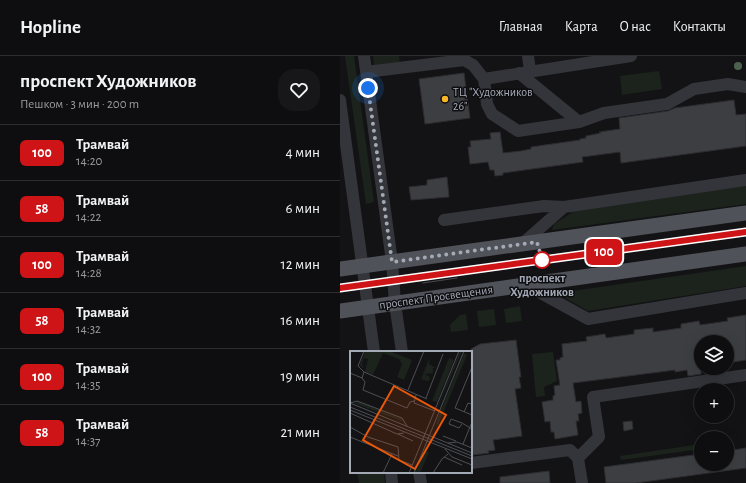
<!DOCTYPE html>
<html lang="ru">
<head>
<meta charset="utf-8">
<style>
  body { margin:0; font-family:"Alegreya Sans",sans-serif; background:#171719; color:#f1f3f6; height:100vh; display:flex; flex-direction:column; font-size:15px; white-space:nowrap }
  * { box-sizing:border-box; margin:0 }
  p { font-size:13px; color:#9b9c9f }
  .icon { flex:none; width:22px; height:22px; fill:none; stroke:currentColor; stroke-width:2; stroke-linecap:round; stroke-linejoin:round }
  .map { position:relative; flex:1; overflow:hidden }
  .side { display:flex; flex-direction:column; background:#0e0e10; width:340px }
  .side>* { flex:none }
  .badge { padding:0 8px; border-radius:6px; font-size:14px; line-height:26px }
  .fabs { position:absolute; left:354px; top:279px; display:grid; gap:8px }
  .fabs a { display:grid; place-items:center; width:40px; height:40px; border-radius:50%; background:#0e0e10; box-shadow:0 4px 16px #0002,0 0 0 1px #2e2e30; font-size:20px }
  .you { position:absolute; width:20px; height:20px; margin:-10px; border:3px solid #fff; border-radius:50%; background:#1a73e8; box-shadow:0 0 0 6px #1a73e833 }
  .map>.badge { position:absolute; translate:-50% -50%; box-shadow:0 0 0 2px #fff }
  .round { display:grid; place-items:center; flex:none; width:42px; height:42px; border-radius:16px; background:#171719 }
  .head { display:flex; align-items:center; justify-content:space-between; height:68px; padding:0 20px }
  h1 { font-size:19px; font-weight:700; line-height:30px }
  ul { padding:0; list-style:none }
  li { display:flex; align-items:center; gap:12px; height:56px; padding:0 20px; border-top:1px solid #2e2e30 }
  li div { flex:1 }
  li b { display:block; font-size:15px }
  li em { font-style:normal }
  li .badge { min-width:44px; font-weight:700; text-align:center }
  header { display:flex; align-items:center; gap:24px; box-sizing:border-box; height:56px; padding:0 20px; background:#0e0e10; border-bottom:1px solid #2e2e30 }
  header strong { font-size:19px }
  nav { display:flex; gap:22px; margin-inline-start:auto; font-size:14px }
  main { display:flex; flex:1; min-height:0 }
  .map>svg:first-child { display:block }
</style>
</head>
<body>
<header>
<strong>Hopline</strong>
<nav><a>Главная</a><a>Карта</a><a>О нас</a><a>Контакты</a></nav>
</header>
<main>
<section class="side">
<div class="head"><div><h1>проспект Художников</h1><p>Пешком · 3 мин · 200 m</p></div><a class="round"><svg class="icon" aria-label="heart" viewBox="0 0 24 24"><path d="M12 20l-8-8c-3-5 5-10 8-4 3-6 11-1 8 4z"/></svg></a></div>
<ul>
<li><span class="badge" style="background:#ce1417;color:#fff">100</span><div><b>Трамвай</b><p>14:20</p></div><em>4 мин</em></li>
<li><span class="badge" style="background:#ce1417;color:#fff">58</span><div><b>Трамвай</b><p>14:22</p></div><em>6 мин</em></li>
<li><span class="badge" style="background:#ce1417;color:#fff">100</span><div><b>Трамвай</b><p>14:28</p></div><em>12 мин</em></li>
<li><span class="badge" style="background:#ce1417;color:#fff">58</span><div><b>Трамвай</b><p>14:32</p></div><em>16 мин</em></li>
<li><span class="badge" style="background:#ce1417;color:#fff">100</span><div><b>Трамвай</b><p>14:35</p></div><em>19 мин</em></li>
<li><span class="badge" style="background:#ce1417;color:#fff">58</span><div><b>Трамвай</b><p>14:37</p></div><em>21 мин</em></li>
</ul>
</section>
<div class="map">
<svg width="406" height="427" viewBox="0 0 406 427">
  <rect width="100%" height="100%" fill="#131315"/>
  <path fill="#1b231c" d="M5,0H14L34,146L26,148Z
    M33,0H59L60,7L34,10Z
    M319,15L322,33L282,39L280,20Z
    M406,129V148L212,174L214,168L236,154Z
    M406,210V230L248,255L225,242V236Z
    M180,250L182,265L166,267L164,253Z
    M154,253L156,269L139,271L137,255Z
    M126,258L128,274L111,276L110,269L120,259Z
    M213,296L217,325L204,331L205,340L196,341L192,298Z
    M361,388V393L281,404L280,400Z
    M17,416H44L45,427H19Z"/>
  <path fill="#3d3e42" stroke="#2d2d31" d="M124,17L130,62L85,68L79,23Z
    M394,44L396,59L406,58V90L281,107L280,96L242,101L243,106L163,117V119L155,120L154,114H150L148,106L130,108L128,91H131L130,85L151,83L150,77L160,76L163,97L181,95L191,93V91L240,84V83L246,82V80L261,77L259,76L280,73L279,62L328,55L335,52Z
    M107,121L109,141L71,144L69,131L87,129V124Z
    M406,259V304L387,307V286H361V318L348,320L347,314L335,316V314L233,327L236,346L241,345L242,357L238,358L239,365H236L238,379L215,383L214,376H211L210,365L205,366L202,346L213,344V340L215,339L214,330L220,329L216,304H220V302L223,301L222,288L247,285L246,281L265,278L266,282L294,278V274L313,272V276L341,272V268L359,265L360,269L388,265L387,262Z
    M176,284L181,321H179L181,332L175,333L182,380L153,384L155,394L148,395L149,397L133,399L131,386V293L140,288Z
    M292,365L293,373L284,375L283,366Z
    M406,392V412L296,427H266L264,411L361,398V408H387V395Z
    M209,415L210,427H160V421Z"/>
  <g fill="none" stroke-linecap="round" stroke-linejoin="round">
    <path stroke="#34353a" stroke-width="12" d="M24,0L52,206L55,247L62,296
      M188,0L190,15
      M26,16L124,4L133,9L144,23L147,48L152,58L178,75L239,66L264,57L327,48L354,33L388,28L406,31
      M179,17L239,66
      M144,23L291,0
      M0,44L34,296
      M104,164L204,150L224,151
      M182,188L224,151L406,124
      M186,229L248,263L406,237
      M238,402L259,381L253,341L406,319
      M131,407L230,394L238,402L242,427
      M51,416L52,427
      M79,416L81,427"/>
    <path stroke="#505259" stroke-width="15" d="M0,213L406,157
      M0,255L406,198"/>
    <path stroke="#47494f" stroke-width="1" d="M83,227L117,222
      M0,232L406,176"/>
  </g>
  <circle fill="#4c624e" cx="398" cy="10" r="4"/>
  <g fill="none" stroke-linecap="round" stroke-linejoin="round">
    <g stroke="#fff" stroke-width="9">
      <path id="line" d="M0,232L406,176"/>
    </g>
    <use href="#line" stroke="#ce1417" stroke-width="6"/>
    <path stroke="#a4a9b6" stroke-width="4" stroke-dasharray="0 7.2" d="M28,32L52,206L197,186L202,204"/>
  </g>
  <circle fill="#f9b727" stroke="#0e0e10" stroke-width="1.5" cx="105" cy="43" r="4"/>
  <circle fill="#fff" stroke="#ce1417" stroke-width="2" cx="202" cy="204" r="8"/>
  <g text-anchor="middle" stroke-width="3" stroke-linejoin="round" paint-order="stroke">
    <g font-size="12" fill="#a4a9b6" stroke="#0e0e10" text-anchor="start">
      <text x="113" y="40">ТЦ "Художников<tspan x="113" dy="14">26"</tspan></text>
    </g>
    <g font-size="12" font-weight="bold" fill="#a4a9b6" stroke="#0e0e10">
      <text x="202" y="226">проспект<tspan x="202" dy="14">Художников</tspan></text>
    </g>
    <g font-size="12" fill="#a4a9b6" stroke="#0e0e10">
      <text transform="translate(96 241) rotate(-8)" y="4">проспект Просвещения</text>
    </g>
  </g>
  <g transform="translate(10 295)">
    <rect width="122" height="122" fill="#131315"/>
    <path d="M15,0H39L62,9L54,29L47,26L52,13L49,8L33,2L23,24L15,21L18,8L14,7L12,13L14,18L10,14ZM110,0H112L79,77ZM114,2L117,4L88,74L86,73L89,64ZM80,6L79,13L86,17H83V22L76,23L75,27L76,24L80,26L79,30L74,29L71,28ZM99,7L104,9L87,51L82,50ZM9,51L52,68L54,71L4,52ZM75,100L79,101L70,122H65Z" fill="#1b231c"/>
    <path fill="none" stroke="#4d4f55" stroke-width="1" d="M122,16L105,57L122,64M14,21L77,48M0,22L12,27L14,21L8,15L14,0M12,27L15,31L13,39L57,57L60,51L64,50M58,39L74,0M66,44L64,52L85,60M76,47L93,3M0,52L7,50L52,67L57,75M0,52L122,102M0,56L122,105M0,59L122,108M114,61L118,52L122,53M0,62L47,83L54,82M112,73L109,77L99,73L101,68L112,72L122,78M0,76L18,86L48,96L49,109L62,114M48,83L63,90M93,85L106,90M0,86L48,105M98,92L107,91L122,97M113,93L122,71M95,98L102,106L122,114M94,106L112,114M33,122L42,103M59,122L109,0M64,122L114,0M83,122L92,108L98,103"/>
    <path fill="#e8590c" fill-opacity="0.15" stroke="#e8590c" stroke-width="2" d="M44,35L96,64L65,118L13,89Z"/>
    <rect width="122" height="122" fill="none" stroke="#a4a9b6" stroke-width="2"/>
  </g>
</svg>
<div class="fabs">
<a><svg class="icon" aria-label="layers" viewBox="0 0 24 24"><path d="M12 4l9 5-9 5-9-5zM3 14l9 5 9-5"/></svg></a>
<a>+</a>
<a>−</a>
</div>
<div class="you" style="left:28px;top:32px"></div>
<b class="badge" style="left:264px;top:196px;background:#ce1417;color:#fff">100</b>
</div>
</main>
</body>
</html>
